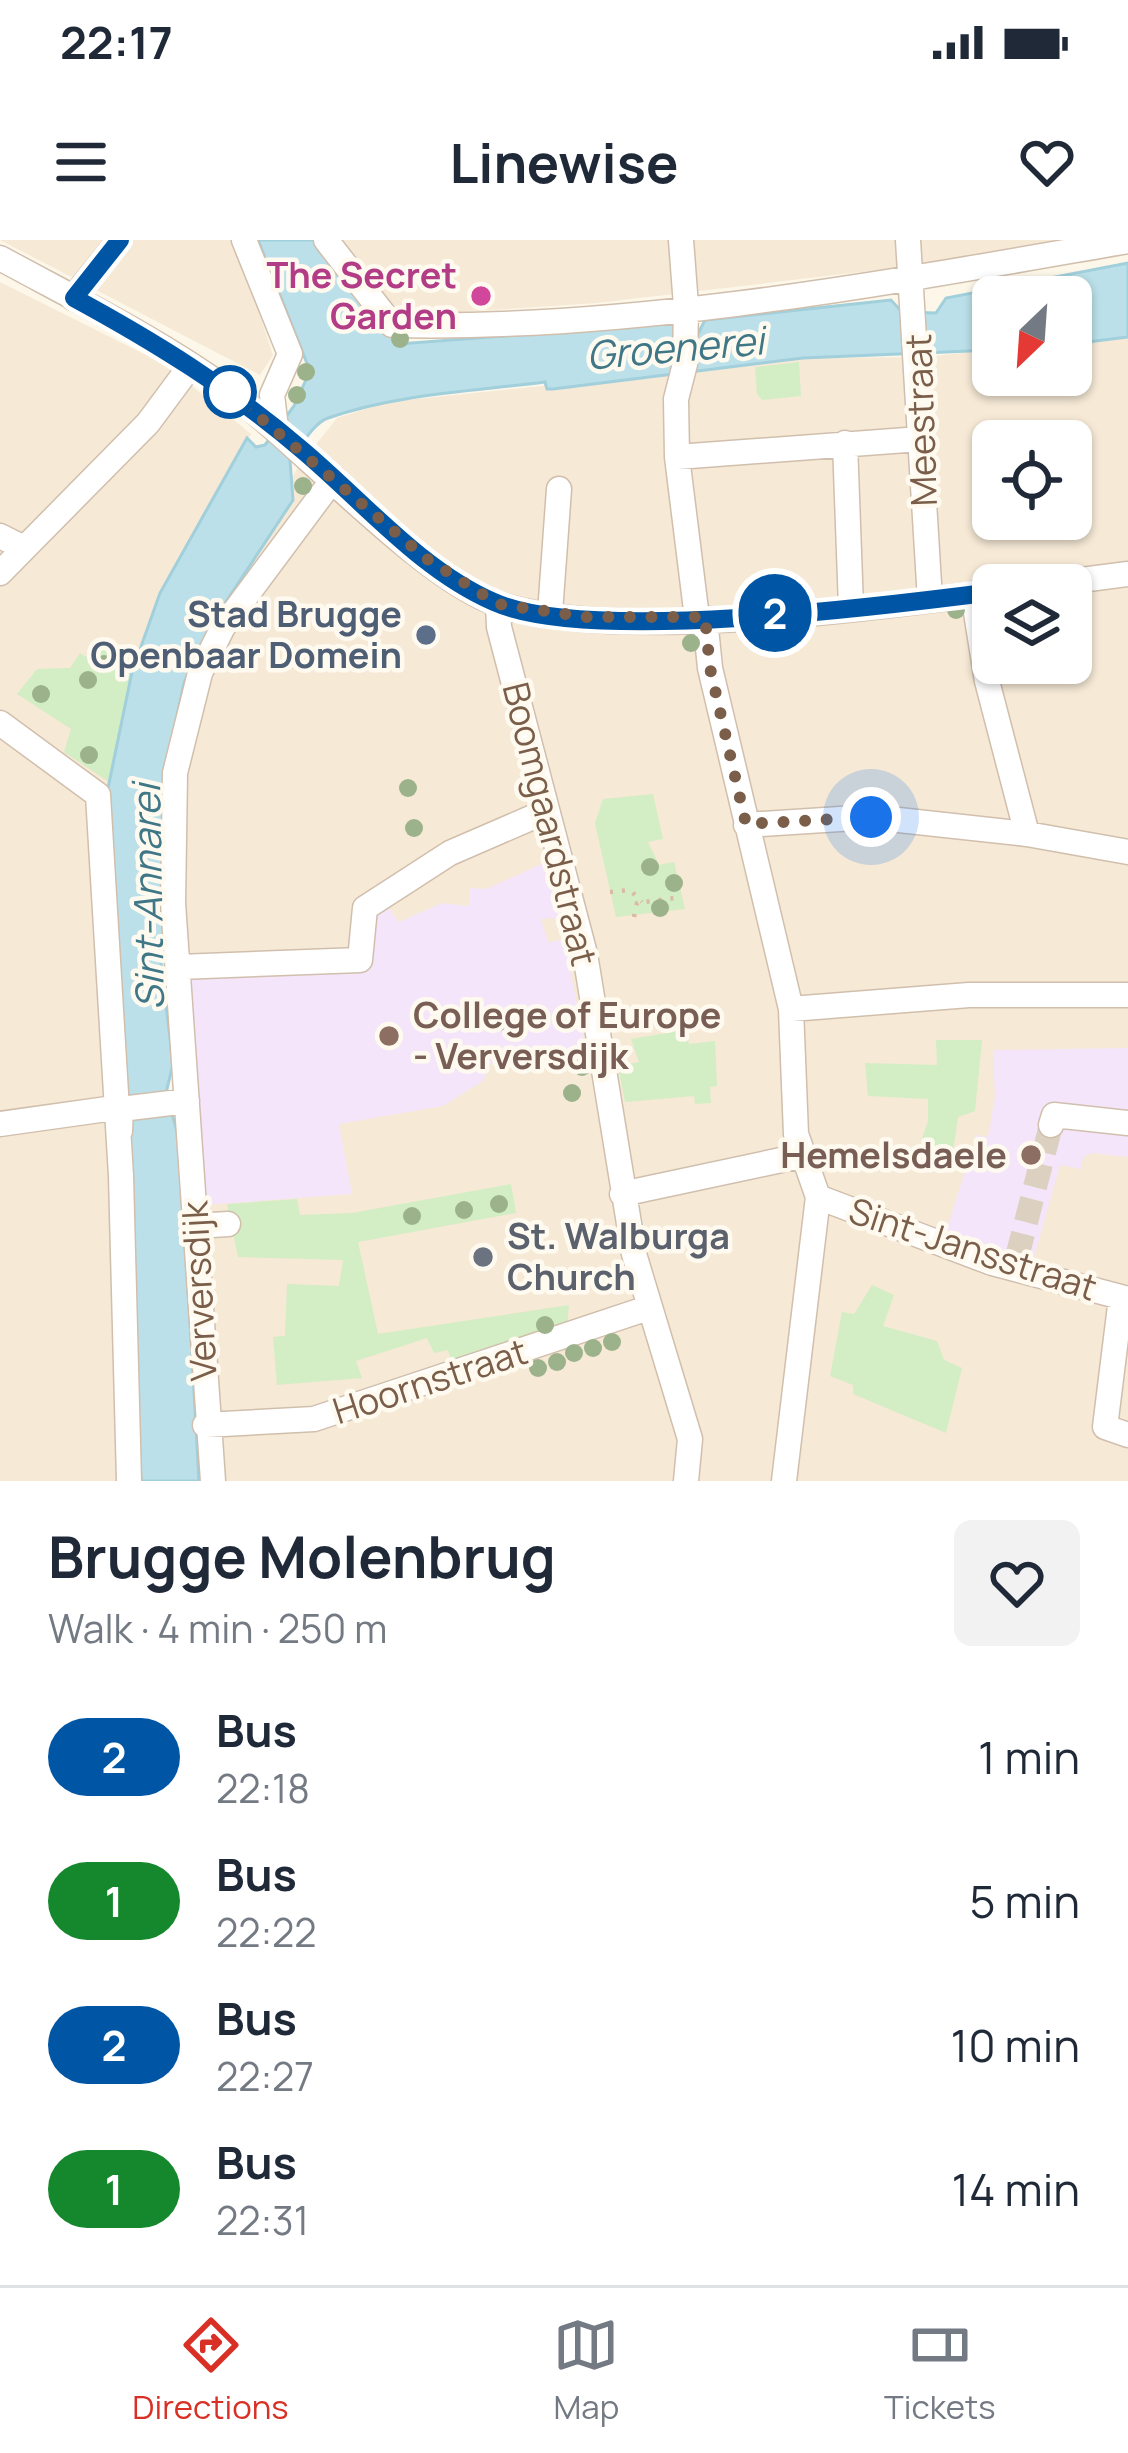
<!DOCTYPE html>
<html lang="en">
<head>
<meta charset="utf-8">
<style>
  body { margin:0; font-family:Manrope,sans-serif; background:#f2f2f3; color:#1f2937; height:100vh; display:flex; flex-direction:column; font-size:45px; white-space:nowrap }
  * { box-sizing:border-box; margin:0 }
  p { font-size:39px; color:#747a83 }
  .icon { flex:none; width:66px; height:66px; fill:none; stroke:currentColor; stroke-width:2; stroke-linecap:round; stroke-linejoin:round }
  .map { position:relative; height:1241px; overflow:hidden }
  .sheet { display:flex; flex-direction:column; background:#fff; flex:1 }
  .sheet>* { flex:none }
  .badge { padding:0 24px; border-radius:39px; font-size:42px; line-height:78px }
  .needle { width:78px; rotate:205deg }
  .fabs { position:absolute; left:972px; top:36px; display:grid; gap:24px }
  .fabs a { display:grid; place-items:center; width:120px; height:120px; border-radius:18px; background:#fff; box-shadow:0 3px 9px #0004; font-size:60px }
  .you { position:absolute; width:60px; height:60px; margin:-30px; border:9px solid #fff; border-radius:50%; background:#1a73e8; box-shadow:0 0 0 18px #1a73e833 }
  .map>.badge { position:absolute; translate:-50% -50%; box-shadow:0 0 0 6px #fff }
  .round { display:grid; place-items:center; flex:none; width:126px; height:126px; border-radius:18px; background:#f2f2f3 }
  .head { display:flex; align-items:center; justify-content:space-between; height:204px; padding:0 48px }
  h1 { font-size:57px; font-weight:700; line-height:90px }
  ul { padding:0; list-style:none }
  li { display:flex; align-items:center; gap:36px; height:144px; padding:0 48px }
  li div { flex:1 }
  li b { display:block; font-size:45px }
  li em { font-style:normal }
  li .badge { min-width:132px; font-weight:700; text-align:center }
  .status { display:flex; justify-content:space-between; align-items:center; height:84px; padding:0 60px; background:#fff; direction:ltr }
  .status svg { height:33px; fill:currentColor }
  header { display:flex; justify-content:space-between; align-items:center; height:156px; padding:0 48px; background:#fff; font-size:54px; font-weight:700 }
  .menu { display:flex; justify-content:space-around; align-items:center; height:168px; border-top:3px solid #e0e1e3; background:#fff; font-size:33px; color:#747a83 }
  .menu a { display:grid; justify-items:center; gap:6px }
  .menu .active { color:#d93025 }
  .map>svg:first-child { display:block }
</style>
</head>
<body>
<div class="status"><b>22:17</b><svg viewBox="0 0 49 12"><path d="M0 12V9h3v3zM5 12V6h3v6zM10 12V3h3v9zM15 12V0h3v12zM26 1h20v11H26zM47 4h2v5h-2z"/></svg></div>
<header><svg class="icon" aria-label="menu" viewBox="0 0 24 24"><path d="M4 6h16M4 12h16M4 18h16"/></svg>Linewise<svg class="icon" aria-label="heart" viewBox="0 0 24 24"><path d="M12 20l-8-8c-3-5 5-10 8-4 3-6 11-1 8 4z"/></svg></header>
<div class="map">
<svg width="1128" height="1241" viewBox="0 0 1128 1241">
  <rect width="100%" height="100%" fill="#fdf7e9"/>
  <path fill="#f6e9d6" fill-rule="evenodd" d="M0,0H235L273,115L260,135Z
    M331,0H1081L929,24L597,63L388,77Z
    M0,42L166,125L251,194L160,353L132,432L109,542L93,566L124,1241H0Z
    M1128,97V1241H213L175,580L195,443L296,230L337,178L388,162L810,118L925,117L993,110V135H1071V104ZM993,201H1071V279H993ZM993,345H1071V423H993Z"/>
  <path fill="#f4e5fa" d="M544,623L560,678L541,679L548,702L564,700L586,809L490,824L483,841L443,866L339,884L352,954L204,965L188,735L369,731L372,675L387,666L399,682L442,663L469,666L470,648L486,649Z
    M1128,808V917L1092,913L1083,917L1081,929L1060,925L1033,1021L946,992L976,895L988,897L995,856L993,810Z"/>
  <path fill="#d3edc5" d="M799,122L801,156L762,160L757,154L755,127Z
    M100,406L132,432L109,542L64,512L71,489L17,454L37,429L70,428L80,413L86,417Z
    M653,554L663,599L648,602L659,625L674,622L685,669L616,677L595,583L603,559Z
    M686,790L689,804L715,801L717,846L710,847L711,863L695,864L694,856L625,862L618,826L639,822L631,799Z
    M936,800H982L975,871L958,877L951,926L915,920L928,881V859L868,856L865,823L937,825Z
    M511,944L516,973L358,1002L378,1094L569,1065L567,1087L453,1128L448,1110L434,1113L427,1098L356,1121L362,1138L277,1145L273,1097L285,1096L287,1044L339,1046L343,1020L238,1017L227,964L297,959L300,975L352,973Z
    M872,1045L894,1055L883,1086L937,1101L944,1120L962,1128L946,1193L853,1154V1145L830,1136L842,1072L854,1074Z"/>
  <path fill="#bbe0e9" stroke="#a1cfdb" stroke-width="3" d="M258,0H320L399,104L675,83L696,98L705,80L891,60L902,72L936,73L946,58L1128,23V97L1071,104V57H993V110L803,118L553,149H547L545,142C474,151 396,154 328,178C313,183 300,208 290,220L293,260L214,380L184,443L166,529L165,696L159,705L173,824L166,853L180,902L199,1241H141L107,553L132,432L160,353L247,198L256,207L265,205L294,166L310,131Z"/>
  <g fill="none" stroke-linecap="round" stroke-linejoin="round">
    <path stroke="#dcd1c1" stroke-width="24" stroke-dasharray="24 12" stroke-linecap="butt" d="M1017,1017L1051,885"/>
    <g stroke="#d1bfad" stroke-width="27">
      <path id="minor" d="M244,0L290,114L272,155L276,188
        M326,0L392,85C632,91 891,42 1128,1
        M681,0L686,66L685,124L676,159L677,217L697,378
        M908,0L930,360
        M0,18C77,60 157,99 229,151C300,204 425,342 501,365C620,402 867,369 993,352
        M73,58L120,0
        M845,203L851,367
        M677,217L920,199
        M0,296L22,307
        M0,333L148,183L191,125
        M1043,345L1128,334
        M973,354L987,441L1027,594
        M498,364L499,387L585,714L634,1014L690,1199L686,1241
        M550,373L559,249
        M705,378L710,428L791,769L796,894L818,957L784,1241
        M0,483L98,555L121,936L129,1241
        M746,585L871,577L1027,594L1128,612
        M179,727L360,720L365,668L450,613L547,571
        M791,769L969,755H1128
        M0,884L114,868
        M1051,885L1054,875L1128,883
        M120,891L121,869L187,861
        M622,954L800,916
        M818,957L992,1023L1128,1059
        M196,986L228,984
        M1121,1058L1105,1187L1128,1195
        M205,1185L314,1179L648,1068
        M213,1241L173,663L175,533L200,433L223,387L334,238"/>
    </g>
    <path stroke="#dabba1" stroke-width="4.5" stroke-dasharray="3 9" stroke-linecap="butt" d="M610,652L630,650L642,662
      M634,677L637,663L682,657"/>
    <use href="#minor" stroke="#fff" stroke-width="24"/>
  </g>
  <g fill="#9cb28b">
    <circle cx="400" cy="99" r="9"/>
    <circle cx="306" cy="132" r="9"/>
    <circle cx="297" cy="155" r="9"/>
    <circle cx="303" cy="246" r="9"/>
    <circle cx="956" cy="370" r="9"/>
    <circle cx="691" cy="403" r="9"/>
    <circle cx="104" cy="424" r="9"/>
    <circle cx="88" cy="440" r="9"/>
    <circle cx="41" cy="454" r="9"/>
    <circle cx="89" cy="515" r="9"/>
    <circle cx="408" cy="548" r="9"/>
    <circle cx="414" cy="588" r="9"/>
    <circle cx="650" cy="627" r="9"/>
    <circle cx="674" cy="643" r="9"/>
    <circle cx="660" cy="668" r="9"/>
    <circle cx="499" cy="782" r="9"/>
    <circle cx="582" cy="827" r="9"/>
    <circle cx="572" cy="853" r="9"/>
    <circle cx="499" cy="964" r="9"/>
    <circle cx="464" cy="970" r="9"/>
    <circle cx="412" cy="976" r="9"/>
    <circle cx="545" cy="1085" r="9"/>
    <circle cx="612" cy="1102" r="9"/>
    <circle cx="593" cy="1108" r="9"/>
    <circle cx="574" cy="1113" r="9"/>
    <circle cx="557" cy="1122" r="9"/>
    <circle cx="538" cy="1128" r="9"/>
  </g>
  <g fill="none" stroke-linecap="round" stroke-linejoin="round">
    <g stroke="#fff" stroke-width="27">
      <path id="line" d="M120,0L74,58C155,102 231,149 301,209C362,260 420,330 494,362C588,404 884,366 993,352"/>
    </g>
    <use href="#line" stroke="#0056a4" stroke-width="18"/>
    <path stroke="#7a5e4a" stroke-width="12" stroke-dasharray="0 21.6" d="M230,152L427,319L498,364L585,377H705L710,428L746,584L871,577"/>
  </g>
  <circle fill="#d1479c" stroke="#fffaf0" stroke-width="4.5" cx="481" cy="56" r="12"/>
  <circle fill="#fff" stroke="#0056a4" stroke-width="6" cx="230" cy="152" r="24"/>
  <circle fill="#5c6f8a" stroke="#fffaf0" stroke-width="4.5" cx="426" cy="395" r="12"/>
  <g fill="#8d6e63" stroke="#fffaf0" stroke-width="4.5">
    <circle cx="389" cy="796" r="12"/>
    <circle cx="1031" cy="915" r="12"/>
  </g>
  <circle fill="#6b7280" stroke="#fffaf0" stroke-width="4.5" cx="483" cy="1017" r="12"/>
  <g text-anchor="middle" stroke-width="9" stroke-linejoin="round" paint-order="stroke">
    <g font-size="36" font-weight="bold" fill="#b23c85" stroke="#fffaf0" text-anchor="end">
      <text x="457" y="48">The Secret<tspan x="457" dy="41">Garden</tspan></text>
    </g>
    <g font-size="36" fill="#7a5e4a" stroke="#fffaf0">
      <text transform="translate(921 180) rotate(-92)" y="13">Meestraat</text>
      <text transform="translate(550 584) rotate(76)" y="13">Boomgaardstraat</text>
      <text transform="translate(973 1009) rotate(18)" y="13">Sint-Jansstraat</text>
      <text transform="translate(199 1051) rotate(-93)" y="13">Verversdijk</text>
      <text transform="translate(430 1141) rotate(-18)" y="13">Hoornstraat</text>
    </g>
    <g font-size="36" font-weight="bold" fill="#4e5e75" stroke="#fffaf0" text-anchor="end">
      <text x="402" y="387">Stad Brugge<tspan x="402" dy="41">Openbaar Domein</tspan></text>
    </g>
    <g font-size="36" font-weight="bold" fill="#785e54" stroke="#fffaf0" text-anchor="start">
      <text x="413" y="788">College of Europe<tspan x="413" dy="41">- Verversdijk</tspan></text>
      <text x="1007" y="928" text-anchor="end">Hemelsdaele</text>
    </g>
    <g font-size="36" font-weight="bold" fill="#5b616d" stroke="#fffaf0" text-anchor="start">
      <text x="507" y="1009">St. Walburga<tspan x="507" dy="41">Church</tspan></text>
    </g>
    <g font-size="39" font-style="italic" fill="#3f7787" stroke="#fffaf0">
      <text transform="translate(675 108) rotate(-5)" y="14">Groenerei</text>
      <text transform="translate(148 657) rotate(-91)" y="14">Sint-Annarei</text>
    </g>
  </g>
</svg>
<div class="fabs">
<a><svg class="needle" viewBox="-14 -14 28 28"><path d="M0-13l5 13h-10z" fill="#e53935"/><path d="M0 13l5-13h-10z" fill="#747a83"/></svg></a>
<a><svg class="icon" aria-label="locate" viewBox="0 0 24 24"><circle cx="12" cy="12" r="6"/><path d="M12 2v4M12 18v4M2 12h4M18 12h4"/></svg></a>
<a><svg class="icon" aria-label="layers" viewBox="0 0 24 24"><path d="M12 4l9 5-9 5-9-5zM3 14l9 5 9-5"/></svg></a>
</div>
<div class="you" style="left:871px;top:577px"></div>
<b class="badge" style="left:775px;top:373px;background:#0056a4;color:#fff">2</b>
</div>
<section class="sheet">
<div class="head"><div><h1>Brugge Molenbrug</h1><p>Walk · 4 min · 250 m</p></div><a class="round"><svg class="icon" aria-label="heart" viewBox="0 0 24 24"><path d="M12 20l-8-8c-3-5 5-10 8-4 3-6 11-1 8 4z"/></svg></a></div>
<ul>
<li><span class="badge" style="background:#0056a4;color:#fff">2</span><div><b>Bus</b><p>22:18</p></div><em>1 min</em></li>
<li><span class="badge" style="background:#15882e;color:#fff">1</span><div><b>Bus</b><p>22:22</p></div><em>5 min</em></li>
<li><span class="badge" style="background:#0056a4;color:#fff">2</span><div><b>Bus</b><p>22:27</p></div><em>10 min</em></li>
<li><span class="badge" style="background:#15882e;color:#fff">1</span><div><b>Bus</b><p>22:31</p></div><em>14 min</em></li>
</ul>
</section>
<nav class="menu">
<a class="active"><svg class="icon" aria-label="directions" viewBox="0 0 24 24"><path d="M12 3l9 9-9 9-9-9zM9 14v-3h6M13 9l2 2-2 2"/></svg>Directions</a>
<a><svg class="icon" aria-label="map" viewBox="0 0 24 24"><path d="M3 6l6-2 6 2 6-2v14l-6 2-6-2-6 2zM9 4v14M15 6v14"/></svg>Map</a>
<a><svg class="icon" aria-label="tickets" viewBox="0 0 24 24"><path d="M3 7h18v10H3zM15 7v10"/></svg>Tickets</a>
</nav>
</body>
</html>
